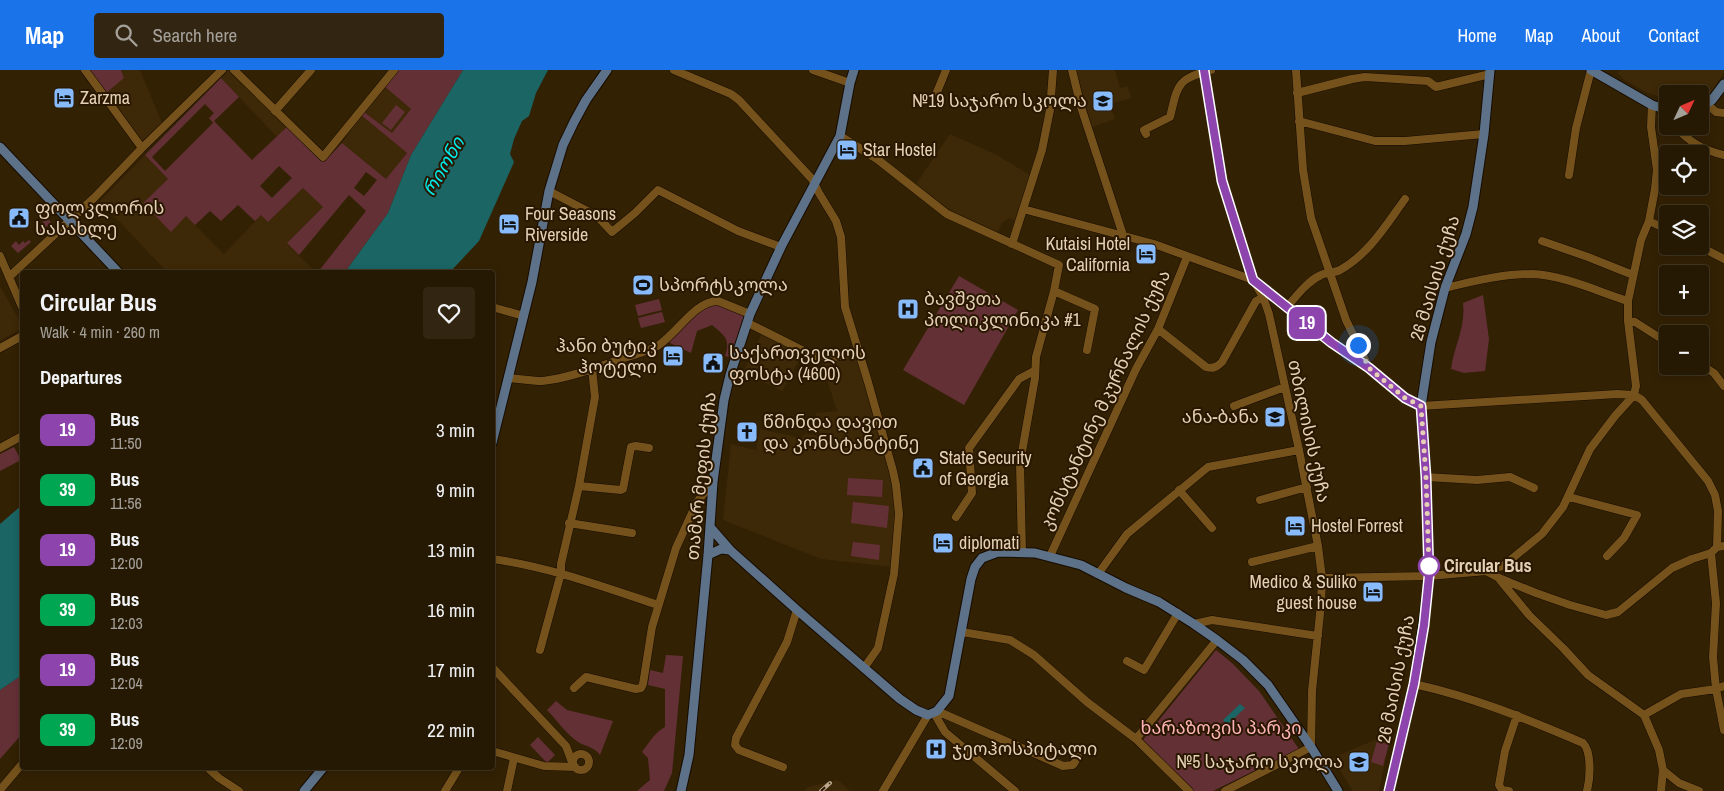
<!DOCTYPE html>
<html lang="en">
<head>
<meta charset="utf-8">
<style>
  body { margin:0; font-family:"Archivo Narrow","Noto Sans Georgian",sans-serif; background:#322612; color:#f1f3f6; height:100vh; display:flex; flex-direction:column; font-size:19px; white-space:nowrap }
  * { box-sizing:border-box; margin:0 }
  p { font-size:16px; color:#a4a09a }
  .icon { flex:none; width:28px; height:28px; fill:none; stroke:currentColor; stroke-width:2; stroke-linecap:round; stroke-linejoin:round }
  .map { position:relative; flex:1; overflow:hidden }
  .sheet { position:absolute; left:20px; top:200px; width:475px; height:500px; display:flex; flex-direction:column; background:#261903; border-radius:5px; box-shadow:0 2px 8px #0003,0 0 0 1px #423825 }
  .sheet>* { flex:none }
  .badge { padding:0 10px; border-radius:8px; font-size:18px; line-height:32px }
  .needle { width:32px; rotate:46deg }
  .fabs { position:absolute; left:1659px; top:15px; display:grid; gap:10px }
  .fabs a { display:grid; place-items:center; width:50px; height:50px; border-radius:5px; background:#261903; box-shadow:0 2px 8px #0003,0 0 0 1px #423825; font-size:25px }
  .you { position:absolute; width:25px; height:25px; margin:-12px; border:4px solid #fff; border-radius:50%; background:#1a73e8; box-shadow:0 0 0 8px #1a73e833 }
  .map>.badge { position:absolute; translate:-50% -50%; box-shadow:0 0 0 2px #fff }
  h2 { padding:0 20px; font-size:19px; line-height:45px }
  .round { display:grid; place-items:center; flex:none; width:52px; height:52px; border-radius:5px; background:#322612 }
  .head { display:flex; align-items:center; justify-content:space-between; height:85px; padding:0 20px }
  h1 { font-size:24px; font-weight:700; line-height:38px }
  ul { padding:0; list-style:none }
  li { display:flex; align-items:center; gap:15px; height:60px; padding:0 20px }
  li div { flex:1 }
  li b { display:block; font-size:19px }
  li em { font-style:normal }
  li .badge { min-width:55px; font-weight:700; text-align:center }
  header { display:flex; align-items:center; gap:30px; box-sizing:border-box; height:70px; padding:0 25px; background:#1a73e8; color:#fff }
  header strong { font-size:24px }
  nav { display:flex; gap:28px; margin-inline-start:auto; font-size:18px }
  .search { width:350px; height:45px; background:#322612; display:flex; align-items:center; gap:12px; box-sizing:border-box; padding:0 18px; border-radius:5px; color:#a4a09a; font-size:19px }
  .map>svg:first-child { display:block }
</style>
</head>
<body>
<header>
<strong>Map</strong>
<div class="search"><svg class="icon" aria-label="search" viewBox="0 0 24 24"><circle cx="10" cy="10" r="6"/><path d="M15 15l6 6"/></svg>Search here</div>
<nav><a>Home</a><a>Map</a><a>About</a><a>Contact</a></nav>
</header>
<div class="map">
<svg width="1724" height="721" viewBox="0 0 1724 721">
  <rect width="100%" height="100%" fill="#332104"/>
  <path fill="#3d2807" d="M121,0H140L162,53L141,73L105,24L124,8Z
    M229,0H231L288,56L277,67L221,8Z
    M1076,0H1115L1120,18L1127,16L1132,28L1110,34L1115,49L1092,57Z
    M1621,0H1724V2L1712,22L1704,30L1700,31V24H1668L1667,30L1644,21L1623,9L1617,2Z
    M384,16L411,39L392,63L364,42Z
    M361,45L407,83L386,109L342,73Z
    M950,64L997,85L1030,105L1016,151L1009,148L1002,153L998,162L950,140L916,114Z
    M145,85L168,109L143,133L186,146L224,184L261,145L268,152L303,118L323,137L287,174L316,202H167L100,131Z
    M0,216L22,255V258L0,271Z
    M762,263L779,270L802,285L782,321L743,302Z
    M857,287L896,424L892,497L821,489L723,450L731,374L756,380L760,359L801,368L805,364L818,366L816,343L837,341L822,294Z
    M1391,663L1379,721H1353L1332,688Z
    M838,710L850,721H804L808,717Z"/>
  <path fill="#633036" fill-rule="evenodd" d="M88,0H121L124,8L105,24Z
    M398,0H463L411,85L388,143L345,202H318L366,141L349,125L299,185L287,173L323,137L303,118L268,152L261,145L255,151L238,135L221,151L210,141L195,155L186,146L171,162L143,133L168,109L145,85L221,8L239,27L214,51L252,90L288,56L324,92L342,73L386,109L407,83L361,45L364,42L392,63L411,39L384,16ZM205,34L214,43L209,48L213,53L165,101L152,87ZM279,96L292,108L272,128L260,116ZM366,102L377,110L364,126L354,118Z
    M396,35L405,42L391,60L382,53Z
    M44,145L51,152L39,164L38,162L44,153L40,149Z
    M29,170L31,172L18,183L11,176L16,171L19,175L23,171L25,173Z
    M959,206L1018,240L964,335L903,300Z
    M1483,225L1489,269L1485,301L1464,303L1451,299C1454,276 1466,257 1463,233Z
    M659,229L662,240L638,246L635,235Z
    M718,234L747,248L732,288L725,286C731,269 724,265 712,255L697,261L691,283L668,272C683,257 697,238 718,234Z
    M662,242L665,252L641,258L638,248Z
    M14,377L21,390L0,401V384Z
    M848,408L883,410L882,427L847,425Z
    M853,432L889,436L887,458L851,453Z
    M853,472L880,475L879,490L851,486Z
    M1216,580L1233,594L1259,621L1299,679L1213,721H1194L1142,671Z
    M666,585L683,586L672,703L664,721H637L650,710L648,688L642,682C649,673 655,662 665,657V619L648,615L650,600L663,603Z
    M22,605V664L0,689V620Z
    M556,631L567,640L613,651L600,685C593,675 583,677 574,669C564,661 556,649 547,640Z
    M538,667L555,685L547,693L530,675Z
    M1377,671L1389,674L1383,696L1371,692Z"/>
  <path fill="#1b6564" d="M463,0H548L536,23L529,46L522,51L514,69L510,84L514,92L479,171L450,202H345L388,143L411,85Z
    M22,435V605L0,620V454Z
    M1240,634L1245,638L1227,655L1223,650Z"/>
  <g fill="none" stroke-linecap="round" stroke-linejoin="round">
    <g stroke="#170c00" stroke-width="9">
      <path id="minor" d="M85,0L142,78
        M234,0L323,87L394,0
        M674,0L731,24L739,30L812,109L819,123L836,151L841,167L845,237L868,312L893,401L896,415L899,444L894,504L878,578L864,598
        M813,0L850,13
        M1072,0L1081,37L1123,165
        M1204,0L1223,111L1253,210L1263,227L1269,244L1299,380L1318,476L1322,508L1321,534L1312,621L1311,677L1225,721
        M1296,0L1303,100L1311,148L1346,250L1368,296
        M937,22L946,0
        M1297,23L1352,9L1365,7L1428,11L1436,17L1490,4
        M1707,34L1716,42L1724,43
        M275,41L311,0
        M1299,51L1375,71H1405L1484,64
        M1674,56C1690,72 1702,80 1724,85
        M1146,64L1144,60L1170,47C1178,14 1177,9 1211,0
        M840,66L877,89L947,144L1059,195L1054,221L1036,287L1035,308L1020,393L1022,482
        M1569,105L1576,58L1591,0
        M549,121L597,146L612,162L635,143L658,120L738,161L781,177
        M1023,139L1154,174L1253,210L1332,273L1369,298L1405,328L1421,336L1617,324L1634,325L1642,330L1708,411L1715,425L1718,441L1717,477
        M1649,151L1668,160
        M1542,171L1588,187L1633,205
        M1012,174L1042,80L1050,40L1053,0
        M1699,176L1724,189
        M0,186L22,237
        M9,207L95,127L142,78L222,0
        M1445,218C1474,211 1502,204 1532,204C1563,205 1599,222 1628,231
        M1054,221L1095,239L1087,280
        M1288,236C1297,225 1308,211 1321,205C1327,202 1335,203 1340,200C1369,184 1386,155 1405,129
        M492,237L524,246
        M1628,251L1635,252L1668,273
        M748,253L814,286L834,287L858,282
        M1158,259L1206,297C1213,299 1217,297 1222,292L1256,231L1266,226
        M0,278L22,266
        M1700,294L1714,303L1724,316
        M508,308C518,309 528,310 538,311C561,311 602,296 624,288C634,285 644,282 654,278C675,268 693,231 718,231L750,244
        M1634,325L1636,316L1628,251V231L1641,170L1649,151L1655,119L1657,100L1651,57L1652,35
        M1234,336L1285,317
        M0,378L22,366
        M1426,407L1477,410L1510,407L1534,418
        M579,416L621,420L623,419L631,377L636,376L649,378
        M1179,420L1212,458
        M1569,427L1637,445L1624,468L1607,486
        M1260,430L1307,417
        M956,447L972,423L969,378L972,374L1019,309L1034,301
        M569,453L632,463
        M1711,483L1716,533L1713,587L1716,619L1724,660
        M1050,486L1136,299L1158,259L1187,187
        M492,489C550,497 604,517 658,535
        M1252,492L1318,476
        M1486,501L1503,496L1542,464L1563,437L1590,379L1615,346L1634,325
        M1098,504L1127,464L1208,397L1299,380
        M1322,508L1429,506L1486,501L1499,508L1536,523L1570,535L1606,545L1618,542L1672,498L1692,489L1711,483L1717,477L1724,476
        M1500,510L1529,545L1563,578L1588,605L1644,645L1659,680L1663,700L1661,721
        M1194,554L1212,550L1318,566
        M962,562L1010,570L1034,585L1087,632L1136,669L1189,721
        M540,580L561,503V494L579,416L595,327L592,299
        M1127,591L1144,600L1178,543
        M492,597L566,676L573,695
        M1414,614C1473,627 1527,649 1583,673C1592,682 1590,709 1587,721
        M574,618L586,607L636,619L641,618L643,614L652,557L676,478L697,432L713,412
        M937,641L1063,696L1073,695L1078,687
        M934,643L945,662L1015,721
        M1644,645L1681,624L1716,619L1724,616
        M1136,669L1217,570
        M492,681L544,696L575,697
        M573 692a8 8 0 1 1 16 0a8 8 0 1 1-16 0Z
        M783,697L739,680L735,675L736,668L787,572L797,540
        M208,698L219,708L239,721
        M1663,700L1679,713L1699,721
        M0,720L22,694
        M445,721L459,698
        M507,721L514,688
        M883,721L928,645
        M1509,721L1502,720L1499,715L1505,681L1517,645"/>
    </g>
    <g stroke="#170c00" stroke-width="11">
      <path id="major" d="M1591,0L1652,35L1668,40
        M1700,38L1712,30L1724,14
        M0,77L118,202
        M492,373L532,212L549,121L563,75L574,52L586,30L607,0
        M710,457L730,480
        M708,485L721,479L730,480L797,540L900,629L916,640L928,645L937,641L949,626L971,509L975,497L982,488L998,482L1035,483L1081,495L1126,518L1159,532L1194,554L1217,570L1243,590L1268,615L1311,677L1338,721
        M304,721L323,698
        M681,721L689,685L708,485L713,412L724,330L730,305L750,244L781,177L840,66L850,13L854,0
        M1389,721L1414,614L1423,555L1429,506L1426,407L1421,336L1431,272L1445,218L1466,164L1473,137L1484,64L1490,0"/>
    </g>
    <use href="#minor" stroke="#75521b" stroke-width="8"/>
    <use href="#major" stroke="#5d7288" stroke-width="9"/>
    <g stroke="#bca88d" stroke-width="4">
      <path id="rail" d="M821,721L830,713"/>
    </g>
    <use href="#rail" stroke="#291700" stroke-width="2" stroke-dasharray="5.5" stroke-linecap="butt"/>
  </g>
  <g fill="none" stroke-linecap="round" stroke-linejoin="round">
    <g stroke="#fff" stroke-width="11">
      <path id="line" d="M1204,0L1222,111L1253,210L1332,273L1369,298L1405,328L1421,336L1426,407L1429,506L1424,555L1414,614L1389,721"/>
    </g>
    <use href="#line" stroke="#8e44ad" stroke-width="8"/>
    <path stroke="#e5d0b6" stroke-width="5" stroke-dasharray="0 9" d="M1358,275L1369,298L1405,328L1421,336L1426,407L1429,496"/>
  </g>
  <defs>
    <g id="hotel-square" transform="scale(1.125)"><rect x="-9" y="-9" width="18" height="18" rx="4" fill="#87bbfb" stroke="#291700"/><path d="M-6-4.5h1.5V1H6V5H4.5V3h-9V5H-6ZM-4 0a1.8 1.8 0 1 1 3.6 0ZM.5 0V-2.5h3Q6-2.5 6 0Z" fill="#111"/></g>
    <g id="school-square" transform="scale(1.125)"><rect x="-9" y="-9" width="18" height="18" rx="4" fill="#87bbfb" stroke="#291700"/><path d="M0-5L7-2L0 1L-7-2ZM-4 1L0 2.5L4 1V4Q0 6-4 4Z" fill="#111"/></g>
    <g id="civic-square" transform="scale(1.125)"><rect x="-9" y="-9" width="18" height="18" rx="4" fill="#87bbfb" stroke="#291700"/><path d="M-.6-6.5H3V-4.5H.6V-3L4-1V1h2V6H-6V1h2V-1L-.6-3ZM-1.2 2.5V6h2.4V2.5Z" fill="#111"/></g>
    <g id="stadium-square" transform="scale(1.125)"><rect x="-9" y="-9" width="18" height="18" rx="4" fill="#87bbfb" stroke="#291700"/><path d="M0-5a6.5 5 0 1 0 0 10a6.5 5 0 1 0 0-10ZM-3.5-1.8h7v3.6h-7Z" fill="#111"/></g>
    <g id="hospital-square" transform="scale(1.125)"><rect x="-9" y="-9" width="18" height="18" rx="4" fill="#87bbfb" stroke="#291700"/><path d="M-5-5h3v3.5h4V-5h3V5h-3V1.5h-4V5h-3Z" fill="#111"/></g>
    <g id="church-square" transform="scale(1.125)"><rect x="-9" y="-9" width="18" height="18" rx="4" fill="#87bbfb" stroke="#291700"/><path d="M-1.2-6h2.4v3.5h3.3v2.4h-3.3V6h-2.4V-.1h-3.3v-2.4h3.3Z" fill="#111"/></g>
  </defs>
  <g fill-rule="evenodd">
    <use href="#hotel-square" x="64" y="28"/>
    <use href="#school-square" x="1103" y="31"/>
    <use href="#hotel-square" x="847" y="80"/>
    <use href="#civic-square" x="19" y="148"/>
    <use href="#hotel-square" x="509" y="154"/>
    <use href="#hotel-square" x="1146" y="184"/>
    <use href="#stadium-square" x="643" y="215"/>
    <use href="#hospital-square" x="908" y="239"/>
    <use href="#hotel-square" x="673" y="286"/>
    <use href="#civic-square" x="713" y="293"/>
    <use href="#school-square" x="1275" y="347"/>
    <use href="#church-square" x="747" y="362"/>
    <use href="#civic-square" x="923" y="398"/>
    <use href="#hotel-square" x="1295" y="456"/>
    <use href="#hotel-square" x="943" y="473"/>
    <use href="#hotel-square" x="1373" y="522"/>
    <use href="#hospital-square" x="936" y="679"/>
    <use href="#school-square" x="1359" y="692"/>
  </g>
  <circle fill="#fff" stroke="#8e44ad" stroke-width="2.5" cx="1429" cy="496" r="10"/>
  <g text-anchor="middle" stroke-width="4" stroke-linejoin="round" paint-order="stroke">
    <g font-size="18" fill="#e5d0b6" stroke="#291700" text-anchor="start">
      <text x="80" y="34">Zarzma</text>
      <text x="1087" y="37" text-anchor="end">№19 საჯარო სკოლა</text>
      <text x="863" y="86">Star Hostel</text>
      <text x="35" y="144">ფოლკლორის<tspan x="35" dy="21">სასახლე</tspan></text>
      <text x="525" y="150">Four Seasons<tspan x="525" dy="21">Riverside</tspan></text>
      <text x="1130" y="180" text-anchor="end">Kutaisi Hotel<tspan x="1130" dy="21">California</tspan></text>
      <text x="659" y="221">სპორტსკოლა</text>
      <text x="924" y="235">ბავშვთა<tspan x="924" dy="21">პოლიკლინიკა #1</tspan></text>
      <text x="657" y="282" text-anchor="end">ჰანი ბუტიკ<tspan x="657" dy="21">ჰოტელი</tspan></text>
      <text x="729" y="289">საქართველოს<tspan x="729" dy="21">ფოსტა (4600)</tspan></text>
      <text x="1259" y="353" text-anchor="end">ანა-ბანა</text>
      <text x="763" y="358">წმინდა დავით<tspan x="763" dy="21">და კონსტანტინე</tspan></text>
      <text x="939" y="394">State Security<tspan x="939" dy="21">of Georgia</tspan></text>
      <text x="1311" y="462">Hostel Forrest</text>
      <text x="959" y="479">diplomati</text>
      <text x="1357" y="518" text-anchor="end">Medico &amp; Suliko<tspan x="1357" dy="21">guest house</tspan></text>
      <text x="952" y="685">ჯეოჰოსპიტალი</text>
      <text x="1343" y="698" text-anchor="end">№5 საჯარო სკოლა</text>
    </g>
    <g font-size="18" fill="#e5d0b6" stroke="#291700">
      <text transform="translate(1435 208) rotate(-73)" y="6">26 მაისის ქუჩა</text>
      <text transform="translate(1105 330) rotate(-65)" y="6">კონსტანტინე მკურნალის ქუჩა</text>
      <text transform="translate(1309 361) rotate(78)" y="6">თბილისის ქუჩა</text>
      <text transform="translate(701 406) rotate(-84)" y="6">თამარ მეფის ქუჩა</text>
      <text transform="translate(1396 609) rotate(-79)" y="6">26 მაისის ქუჩა</text>
    </g>
    <g font-size="18" font-weight="bold" fill="#e5d0b6" stroke="#291700" text-anchor="start">
      <text x="1444" y="502">Circular Bus</text>
    </g>
    <g font-size="18" fill="#ffb4b9" stroke="#291700">
      <text x="1221" y="664">ხარაზოვის პარკი</text>
    </g>
    <g font-size="19" font-style="italic" fill="#00eceb" stroke="#291700">
      <text transform="translate(443 96) rotate(-60)" y="7">რიონი</text>
    </g>
  </g>
</svg>
<div class="fabs">
<a><svg class="needle" viewBox="-14 -14 28 28"><path d="M0-13l5 13h-10z" fill="#e53935"/><path d="M0 13l5-13h-10z" fill="#a4a09a"/></svg></a>
<a><svg class="icon" aria-label="locate" viewBox="0 0 24 24"><circle cx="12" cy="12" r="6"/><path d="M12 2v4M12 18v4M2 12h4M18 12h4"/></svg></a>
<a><svg class="icon" aria-label="layers" viewBox="0 0 24 24"><path d="M12 4l9 5-9 5-9-5zM3 14l9 5 9-5"/></svg></a>
<a>+</a>
<a>−</a>
</div>
<div class="you" style="left:1358px;top:275px"></div>
<b class="badge" style="left:1307px;top:253px;background:#8e44ad;color:#fff">19</b>
<section class="sheet">
<div class="head"><div><h1>Circular Bus</h1><p>Walk · 4 min · 260 m</p></div><a class="round"><svg class="icon" aria-label="heart" viewBox="0 0 24 24"><path d="M12 20l-8-8c-3-5 5-10 8-4 3-6 11-1 8 4z"/></svg></a></div>
<h2>Departures</h2>
<ul>
<li><span class="badge" style="background:#8e44ad;color:#fff">19</span><div><b>Bus</b><p>11:50</p></div><em>3 min</em></li>
<li><span class="badge" style="background:#00a651;color:#fff">39</span><div><b>Bus</b><p>11:56</p></div><em>9 min</em></li>
<li><span class="badge" style="background:#8e44ad;color:#fff">19</span><div><b>Bus</b><p>12:00</p></div><em>13 min</em></li>
<li><span class="badge" style="background:#00a651;color:#fff">39</span><div><b>Bus</b><p>12:03</p></div><em>16 min</em></li>
<li><span class="badge" style="background:#8e44ad;color:#fff">19</span><div><b>Bus</b><p>12:04</p></div><em>17 min</em></li>
<li><span class="badge" style="background:#00a651;color:#fff">39</span><div><b>Bus</b><p>12:09</p></div><em>22 min</em></li>
</ul>
</section>
</div>
</body>
</html>
